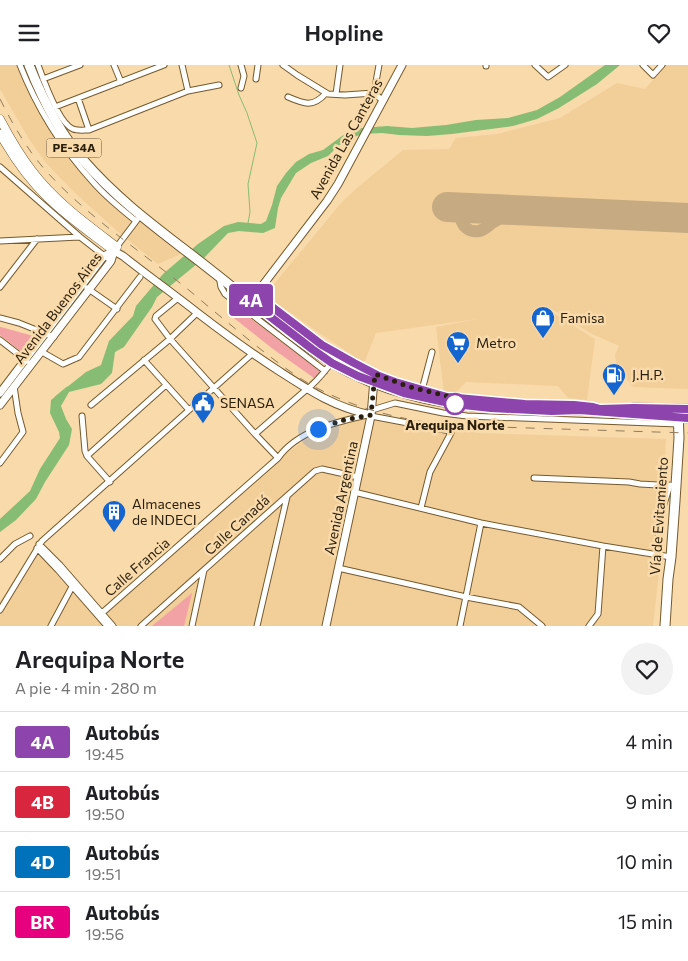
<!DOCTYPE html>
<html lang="es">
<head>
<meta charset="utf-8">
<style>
  body { margin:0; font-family:Commissioner,sans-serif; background:#f2f2f2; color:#202124; height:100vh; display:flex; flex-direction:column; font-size:19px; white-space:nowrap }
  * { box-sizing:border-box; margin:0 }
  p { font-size:16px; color:#757577 }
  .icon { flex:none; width:28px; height:28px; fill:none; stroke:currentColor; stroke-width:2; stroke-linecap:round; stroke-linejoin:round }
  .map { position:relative; height:561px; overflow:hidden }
  .side { display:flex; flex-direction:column; background:#fff; flex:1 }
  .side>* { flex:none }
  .badge { padding:0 10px; border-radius:4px; font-size:18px; line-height:32px }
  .you { position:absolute; width:25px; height:25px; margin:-12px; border:4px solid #fff; border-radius:50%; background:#1a73e8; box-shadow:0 0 0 8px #1a73e833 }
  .map>.badge { position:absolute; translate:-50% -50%; box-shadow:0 0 0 2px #fff }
  .round { display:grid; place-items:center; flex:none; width:52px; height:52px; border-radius:26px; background:#f2f2f2 }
  .headline { display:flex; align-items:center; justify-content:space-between; height:85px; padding:0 15px }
  h1 { font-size:24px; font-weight:600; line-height:38px }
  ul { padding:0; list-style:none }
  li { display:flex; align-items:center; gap:15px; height:60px; padding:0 15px; border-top:1px solid #e0e0e0 }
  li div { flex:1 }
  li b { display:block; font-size:19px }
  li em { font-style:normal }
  li .badge { min-width:55px; font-weight:700; text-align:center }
  header { display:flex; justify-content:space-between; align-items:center; height:65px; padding:0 15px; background:#fff; font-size:22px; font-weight:600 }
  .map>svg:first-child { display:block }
</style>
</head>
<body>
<header><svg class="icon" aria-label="menu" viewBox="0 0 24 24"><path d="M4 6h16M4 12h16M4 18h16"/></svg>Hopline<svg class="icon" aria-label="heart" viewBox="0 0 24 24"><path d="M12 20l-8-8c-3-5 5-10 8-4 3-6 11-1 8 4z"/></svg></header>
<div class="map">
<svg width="688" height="561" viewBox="0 0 688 561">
  <rect width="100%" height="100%" fill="#f9daaa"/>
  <path fill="#f2ce99" d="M0,0H23L30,17L40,38L61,71L97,115L131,148L183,188L158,199L117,166L72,125L46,98L29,74L0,24Z
    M666,0H688V324L633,322L617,301L615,290L619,281L590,268L550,243L547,244L595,274L587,335L568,333L558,321L466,317L457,326L444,328L436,262L477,254L376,268L364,298L315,265L265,230L341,138L357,123L403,85L449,84L456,73L497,69L560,53L617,18L645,24Z
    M375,352L397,356L480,368L666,374L659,508L653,561H0V537L33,484L39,489L92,548L104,543L281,392L310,372L341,359Z"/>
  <path fill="#f2a2a4" d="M238,244L320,306L314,313L273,284L230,250L235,245L237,246Z
    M0,262H1L37,272L24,289L0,270Z
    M192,528L184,561H152Z"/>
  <path fill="#87bc74" d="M605,0H620L597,19L559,43L537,54L513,61L452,69L427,71L399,70L382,68L362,69L352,73L338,81L328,91L311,98L296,108L281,133L278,143L275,163L263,168L239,166L228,168L204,193L157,232L152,242L124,282L115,287L112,308L101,319L69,327L61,341L66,354L72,364L69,380L45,417L36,434L16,455L0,467V454L30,426L40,404L60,373L59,367L50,348L51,335L86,307L101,300L109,276L133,251L136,241L163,209L198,179L224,161L238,157L261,159L266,156L272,140L277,121L286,108L296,97L309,89L323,85L346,68L362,63L387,61L412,63L446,60L476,55L508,53L537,45L560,32Z"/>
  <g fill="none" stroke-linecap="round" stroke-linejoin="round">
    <path stroke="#87bc74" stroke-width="1" d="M229,0L239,30L247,48L257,78L248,119L250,147L248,158
      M55,332L67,322"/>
    <path stroke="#c6ab82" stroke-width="12" d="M500,144C493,142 480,136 474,136C453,136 458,170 479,166C484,165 488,161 492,158C501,153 510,147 520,144"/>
    <path stroke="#c6ab82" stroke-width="30" d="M447,142L688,153"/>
    <g stroke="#755a2d" stroke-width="7">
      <path id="minor" d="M20,0C37,43 62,83 93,117C106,132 121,144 136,156
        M38,0C43,14 59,59 73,64C78,66 84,65 89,65L188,26L219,20
        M114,0L121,17
        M182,0L188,26
        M283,0L297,10L328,29L345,30L374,28L382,35
        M535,0L548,12L565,0
        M643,0L653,10L662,0
        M486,1V0
        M43,14L80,0
        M256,14L258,0
        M241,23L244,11L241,0
        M374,28L379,0
        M336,29L340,0
        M288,32C304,39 313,43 326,28
        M78,33L89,65
        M55,42L164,0
        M0,102L80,172L107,193
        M0,176L79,172
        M115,184L137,155
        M219,211L221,222L225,229L325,306
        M0,222L37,174
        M87,223L117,244
        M178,233L156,251L155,254L170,274L255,369L278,393C298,365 337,357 368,350
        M0,253L19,258L54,272
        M0,275L27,296
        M42,287L63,299L79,292L140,212
        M144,295L189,345
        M422,325L432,287
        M91,340L170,274L197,248
        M372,345L395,338L443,348L467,351L678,359
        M82,351L85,386L87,391L110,417
        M371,351L450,366L451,368L430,407L421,443
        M255,369L307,324C317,317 324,307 332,297
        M87,391L166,320
        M0,398L23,367L18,348L14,321
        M534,413L629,417L640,419L676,421
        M354,427L481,458L603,481L671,492
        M39,479L60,500L113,561
        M37,483L58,505L107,561
        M658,490L659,447L664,439L670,420
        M0,494L15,479L30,471
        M338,503L466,532L519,542L542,561
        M0,545L42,476L252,289
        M102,548L278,393
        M51,561L73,520
        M141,561L315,406L322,404L358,412
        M192,561L204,505
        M257,561L287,432
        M460,561L481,458
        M589,561L598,549L603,481"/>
    </g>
    <g stroke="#755a2d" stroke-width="9">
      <path id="tertiary" d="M114,186L123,191C148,211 174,229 199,249C225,269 251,288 279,306C310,326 334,342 371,350
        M255,229L322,280L336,288L353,298L379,311L407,321L454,333L525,339L574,340L595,342
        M253,233L327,136L338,119L402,0
        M0,328L104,191L114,186
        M0,340L111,196L114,186
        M326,561L371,351L374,314"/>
    </g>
    <g stroke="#755a2d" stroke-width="9">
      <path id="secondary" d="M0,54C10,73 20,90 33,107C56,137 87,159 117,182
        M0,69C13,92 28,114 48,133C68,153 92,169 114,186"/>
    </g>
    <g stroke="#755a2d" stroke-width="11">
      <path id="primary" d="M678,344H688
        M678,352L688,353"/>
    </g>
    <g stroke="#755a2d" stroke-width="11">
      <path id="trunk" d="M29,0C42,33 60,69 84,96C121,139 168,171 212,206C252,237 288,271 331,297C356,312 384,323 411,330C443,339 476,342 509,344C523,344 538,346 552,346C558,346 563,345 568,345C605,345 642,349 678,352
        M633,343L678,344L679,373L675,436L671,492L668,514L665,561"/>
    </g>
    <use href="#minor" stroke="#fff" stroke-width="5"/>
    <use href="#tertiary" stroke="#fff" stroke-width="7"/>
    <use href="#secondary" stroke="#fff" stroke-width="8"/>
    <use href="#primary" stroke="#fff" stroke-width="9"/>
    <use href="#trunk" stroke="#fff" stroke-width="9"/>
    <path stroke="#927c5b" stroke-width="1" stroke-dasharray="9 9" stroke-linecap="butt" d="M0,34C13,60 28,86 47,107C89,153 142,187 190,226C211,244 232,261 254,279C273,294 292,309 313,321C359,346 413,358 465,361L688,368"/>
  </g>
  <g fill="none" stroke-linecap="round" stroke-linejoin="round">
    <g stroke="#fff" stroke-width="11">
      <path id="line" d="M688,344L634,343L600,344L593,342L574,340L525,339L447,332L395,317L379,311L354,298L322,280L255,229L250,236L312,284L332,298L358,311L404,328L454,339L491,343L552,346L579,345L688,353"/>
    </g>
    <use href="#line" stroke="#8e44ad" stroke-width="8"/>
    <path stroke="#2a1e0c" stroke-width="5" stroke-dasharray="0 9" d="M318,364L344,355L371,350L375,309L407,321L454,333L455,339"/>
  </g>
  <defs>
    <g id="shop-pin" transform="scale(1.25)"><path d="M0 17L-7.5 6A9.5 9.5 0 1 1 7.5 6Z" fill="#1465cf" stroke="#f9daaa"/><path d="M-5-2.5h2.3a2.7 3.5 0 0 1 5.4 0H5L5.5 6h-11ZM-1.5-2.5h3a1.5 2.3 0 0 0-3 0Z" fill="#fff"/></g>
    <g id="supermarket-pin" transform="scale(1.25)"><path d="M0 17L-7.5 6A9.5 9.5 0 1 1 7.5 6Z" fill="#1465cf" stroke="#f9daaa"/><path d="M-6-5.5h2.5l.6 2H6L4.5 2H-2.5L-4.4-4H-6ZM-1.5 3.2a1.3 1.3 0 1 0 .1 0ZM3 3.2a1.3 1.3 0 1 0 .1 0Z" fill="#fff"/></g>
    <g id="fuel-pin" transform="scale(1.25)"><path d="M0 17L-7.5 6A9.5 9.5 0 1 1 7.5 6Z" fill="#1465cf" stroke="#f9daaa"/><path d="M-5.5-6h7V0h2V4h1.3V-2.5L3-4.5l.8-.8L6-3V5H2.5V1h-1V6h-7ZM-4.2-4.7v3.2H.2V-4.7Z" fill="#fff"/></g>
    <g id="civic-pin" transform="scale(1.25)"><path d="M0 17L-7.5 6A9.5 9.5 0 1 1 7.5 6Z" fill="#1465cf" stroke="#f9daaa"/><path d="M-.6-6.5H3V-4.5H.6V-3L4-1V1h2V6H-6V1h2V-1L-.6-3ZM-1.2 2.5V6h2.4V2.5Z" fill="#fff"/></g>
    <g id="building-pin" transform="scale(1.25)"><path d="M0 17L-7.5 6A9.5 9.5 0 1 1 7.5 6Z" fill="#1465cf" stroke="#f9daaa"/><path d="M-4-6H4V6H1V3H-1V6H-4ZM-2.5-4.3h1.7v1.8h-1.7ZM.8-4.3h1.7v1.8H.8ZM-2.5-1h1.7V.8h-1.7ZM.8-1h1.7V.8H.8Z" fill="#fff"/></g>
  </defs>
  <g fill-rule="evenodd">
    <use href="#shop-pin" x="543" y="253"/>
    <use href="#supermarket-pin" x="458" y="278"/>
    <use href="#fuel-pin" x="614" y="310"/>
    <use href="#civic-pin" x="203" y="338"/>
    <use href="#building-pin" x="114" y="447"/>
  </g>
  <circle fill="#fff" stroke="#8e44ad" stroke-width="2.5" cx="455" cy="339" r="10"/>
  <g text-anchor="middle" stroke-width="5" stroke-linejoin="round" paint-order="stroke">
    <rect fill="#f9daaa" stroke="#68563b" stroke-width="1" x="46.5" y="73.5" width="55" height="19" rx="4"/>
    <g font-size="12" font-weight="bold" fill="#2a1e0c">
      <text x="74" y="87">PE-34A</text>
    </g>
    <g font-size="14" fill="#2a1e0c" stroke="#f9daaa">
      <text transform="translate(346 74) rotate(-61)" y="5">Avenida Las Canteras</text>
      <text transform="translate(58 243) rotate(-53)" y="5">Avenida Buenos Aires</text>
      <text transform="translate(341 433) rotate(-78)" y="5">Avenida Argentina</text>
      <text transform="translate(659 451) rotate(-86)" y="5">Vía de Evitamiento</text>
      <text transform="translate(237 460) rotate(-42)" y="5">Calle Canadá</text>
      <text transform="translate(137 502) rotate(-41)" y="5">Calle Francia</text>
    </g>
    <g font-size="14" fill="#2a1e0c" stroke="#f9daaa" text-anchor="start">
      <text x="560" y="258">Famisa</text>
      <text x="476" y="283">Metro</text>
      <text x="632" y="315">J.H.P.</text>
      <text x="220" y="343">SENASA</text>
      <text x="132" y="444">Almacenes<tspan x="132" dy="16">de INDECI</tspan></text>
    </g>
    <g font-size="14" font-weight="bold" fill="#2a1e0c" stroke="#f9daaa">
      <text x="455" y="365">Arequipa Norte</text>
    </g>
  </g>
</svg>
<div class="you" style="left:318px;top:364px"></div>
<b class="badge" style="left:251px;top:235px;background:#8e44ad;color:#fff">4A</b>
</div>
<section class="side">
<div class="headline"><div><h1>Arequipa Norte</h1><p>A pie · 4 min · 280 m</p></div><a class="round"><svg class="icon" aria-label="heart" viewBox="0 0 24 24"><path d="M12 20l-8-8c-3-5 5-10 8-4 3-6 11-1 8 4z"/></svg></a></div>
<ul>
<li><span class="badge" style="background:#8e44ad;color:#fff">4A</span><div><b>Autobús</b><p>19:45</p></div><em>4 min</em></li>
<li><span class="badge" style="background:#d7263d;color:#fff">4B</span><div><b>Autobús</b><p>19:50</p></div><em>9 min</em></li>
<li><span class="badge" style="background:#0072bc;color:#fff">4D</span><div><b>Autobús</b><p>19:51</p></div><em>10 min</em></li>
<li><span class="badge" style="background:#e6007e;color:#fff">BR</span><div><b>Autobús</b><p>19:56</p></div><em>15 min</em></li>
</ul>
</section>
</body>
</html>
